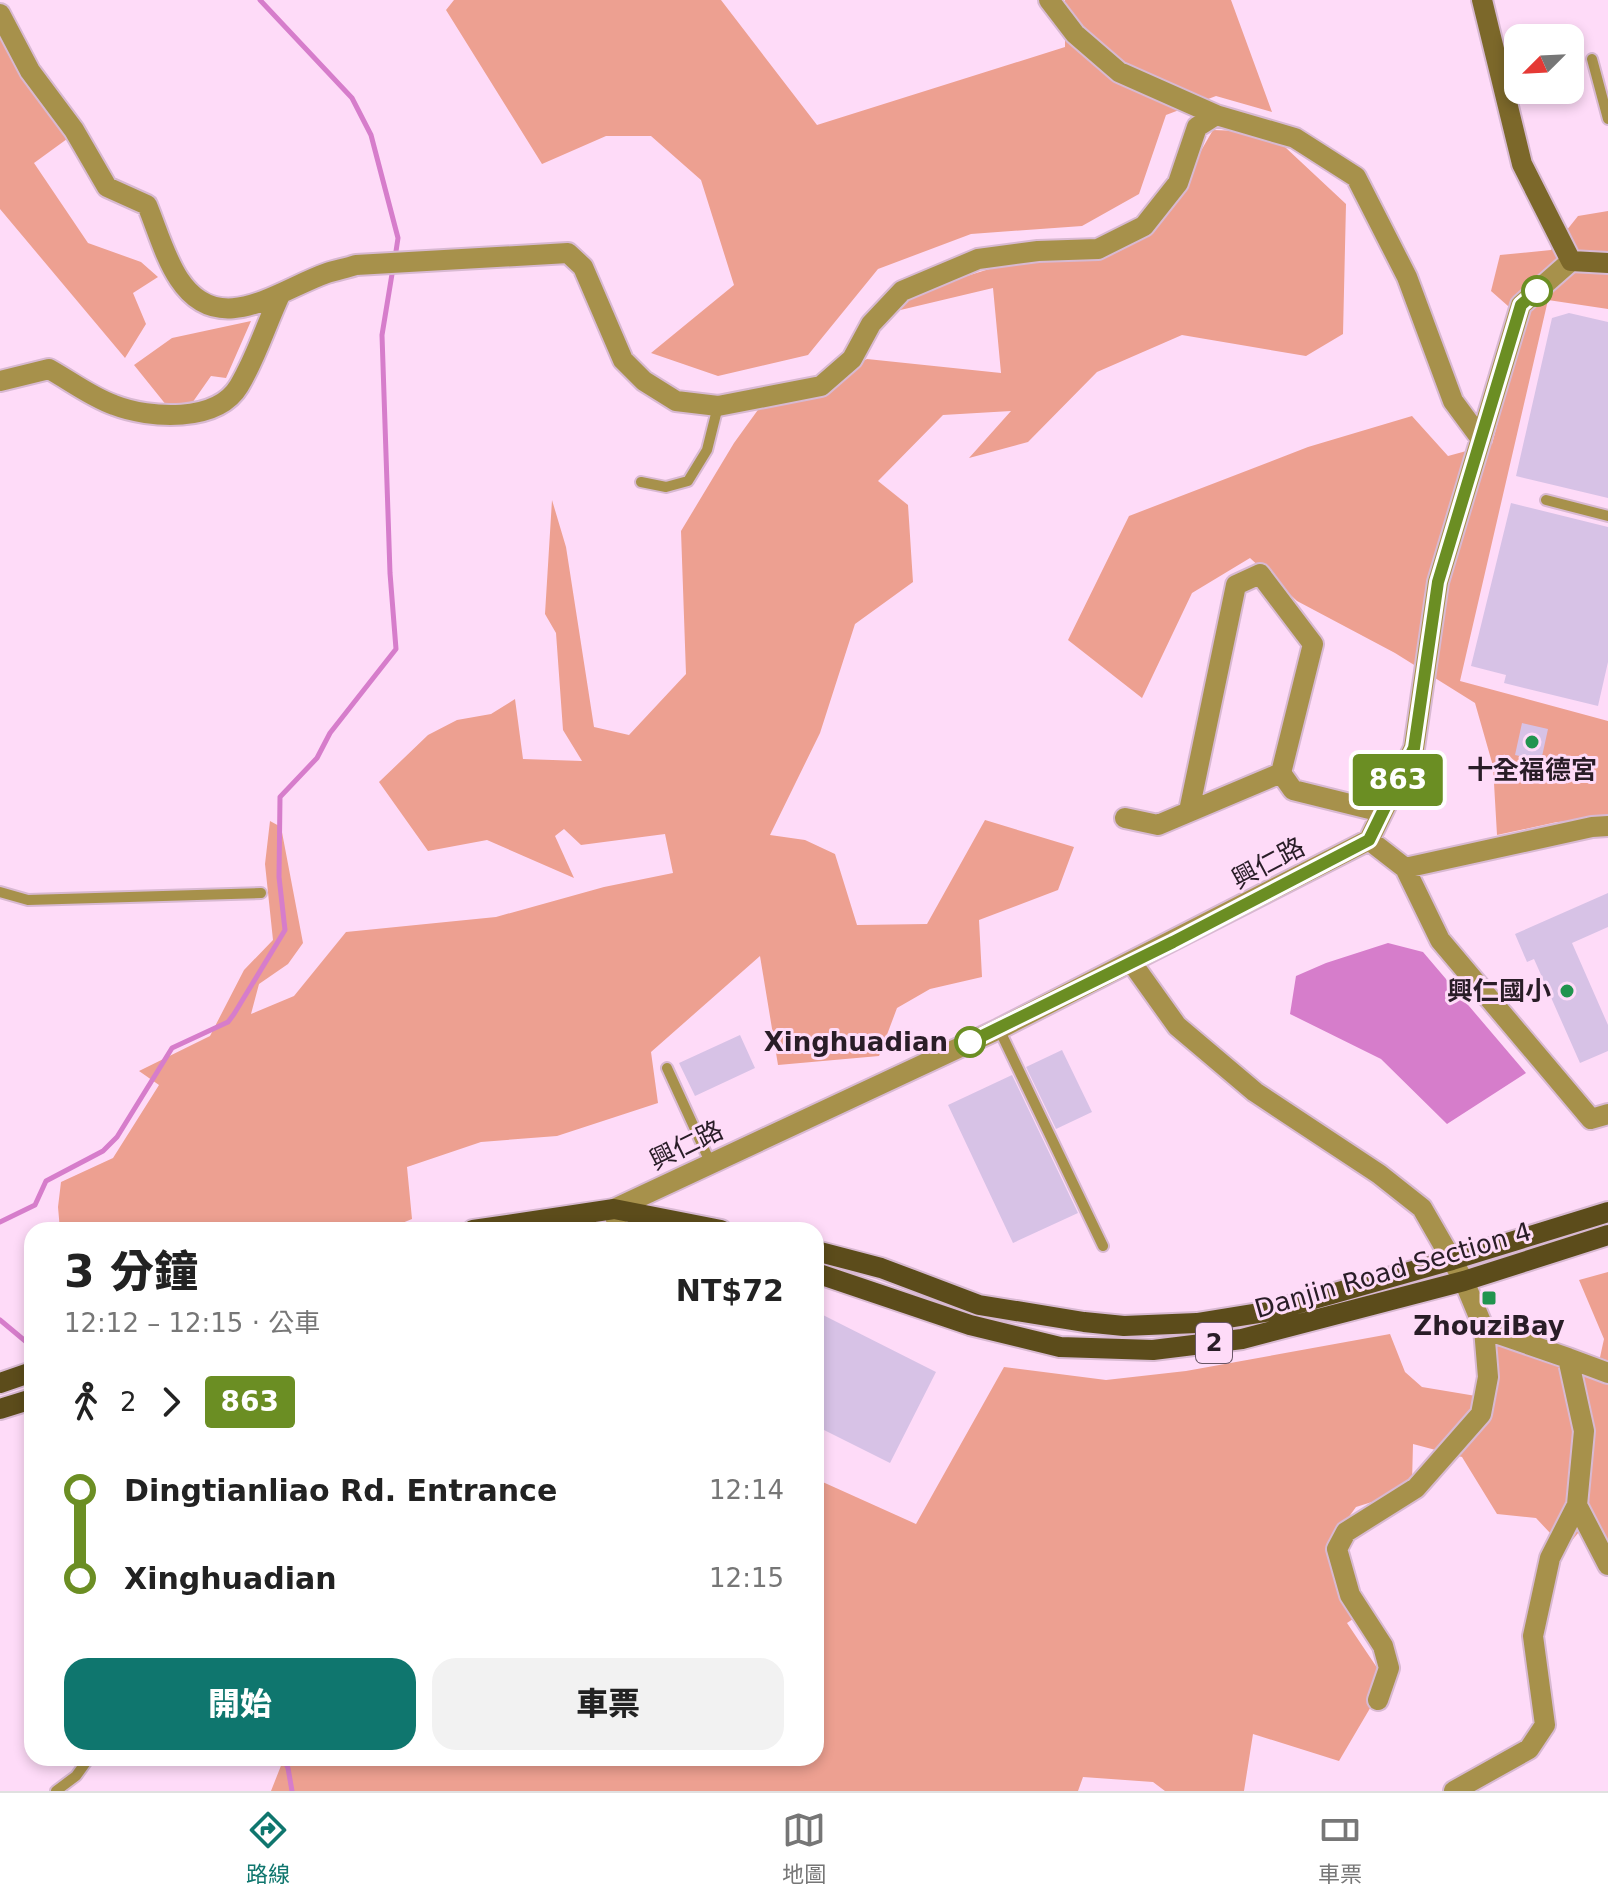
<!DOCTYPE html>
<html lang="zh-TW">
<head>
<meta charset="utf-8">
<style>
  body { margin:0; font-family:"DejaVu Sans","Noto Sans TC",sans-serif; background:#f2f2f2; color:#222; height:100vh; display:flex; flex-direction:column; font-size:30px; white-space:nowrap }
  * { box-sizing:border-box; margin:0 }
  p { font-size:26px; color:#767676 }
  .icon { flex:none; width:44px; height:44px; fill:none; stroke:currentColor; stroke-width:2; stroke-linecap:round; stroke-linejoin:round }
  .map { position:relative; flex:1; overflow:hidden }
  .panel { position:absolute; left:24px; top:1222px; width:800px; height:544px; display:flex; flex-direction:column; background:#fff; border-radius:24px; box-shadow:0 4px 12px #0003 }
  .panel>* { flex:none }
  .badge { padding:0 16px; border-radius:6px; font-size:28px; line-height:52px }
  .needle { width:52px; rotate:246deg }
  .fabs { position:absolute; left:1504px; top:24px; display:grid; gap:16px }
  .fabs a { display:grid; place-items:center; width:80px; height:80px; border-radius:16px; background:#fff; box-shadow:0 4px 12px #0003; font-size:40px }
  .map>.badge { position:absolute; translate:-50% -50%; box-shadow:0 0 0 4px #fff }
  .legs { display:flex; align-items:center; gap:12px; height:88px; padding:0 40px; font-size:26px }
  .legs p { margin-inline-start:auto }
  .summary { display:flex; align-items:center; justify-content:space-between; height:136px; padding:0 40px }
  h1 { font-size:44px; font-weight:800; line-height:60px }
  .cta { display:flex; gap:16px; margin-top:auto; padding:16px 40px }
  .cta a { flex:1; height:92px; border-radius:24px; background:#0f766e; color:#fff; font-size:32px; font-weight:800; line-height:92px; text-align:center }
  .cta a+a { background:#f2f2f2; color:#222 }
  ul { padding:0 40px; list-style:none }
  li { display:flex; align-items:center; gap:28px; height:88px; font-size:30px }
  li i { display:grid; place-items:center; width:12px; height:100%; margin:0 10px; background:currentColor }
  li i::after { content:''; width:20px; height:20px; margin:-10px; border:6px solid; border-radius:50%; background:#fff }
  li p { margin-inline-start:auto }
  li:first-child i { background:linear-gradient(#0000 50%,currentColor 0) }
  li:last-child i { background:linear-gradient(currentColor 50%,#0000 0) }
  .tabs { display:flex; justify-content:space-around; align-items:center; height:112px; border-top:2px solid #e0e0e0; background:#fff; font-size:22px; color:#767676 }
  .tabs a { display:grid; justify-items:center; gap:4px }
  .tabs .current { color:#0f766e }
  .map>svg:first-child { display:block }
</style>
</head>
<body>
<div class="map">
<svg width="1608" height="1791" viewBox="0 0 1608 1791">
  <rect width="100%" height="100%" fill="#fedbf8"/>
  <path fill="#eda091" d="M454,0H721L817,125L1065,47V0H1231L1272,112L1216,96L1166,115L1139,194L1082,226L971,234L878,269L808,355L718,376L651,353L734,285L701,180L651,136H606L542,164L446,10Z
    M0,38L67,139L34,163L88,243L141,262L158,277L133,293L146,324L125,358L0,209Z
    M1213,130L1269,132L1346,204L1343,334L1306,356L1182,335L1097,372L1028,442L969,458L1011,411L943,415L878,481L908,505L913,582L855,624L820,733L770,835L805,840L835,854L857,925L927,924L985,820L1074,847L1058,890L979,920L982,977L930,989L897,1008L879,1056L778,1065L760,956L651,1052L658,1103L557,1136L481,1142L407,1167L412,1219L385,1230H60L58,1207L61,1182L113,1158L159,1085L139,1071L210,1036L244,970L273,940L265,864L270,821L281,827L303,943L288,964L259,984L251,1014L294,996L346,932L496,917L604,887L673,873L665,834L581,845L564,829L555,836L574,878L487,840L428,851L379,782L428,735L457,720L491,714L515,699L523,759L582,761L563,730L556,633L545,614L552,500L566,547L594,727L629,735L686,674L681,531L734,443L760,407L867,359L1001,373L993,288L892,312L906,295L1024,258L1099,260L1162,218Z
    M1608,211V309L1548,300L1460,681L1608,721V819L1557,822L1497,835L1493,766L1475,703L1395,653L1297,601L1250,558L1192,593L1142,698L1068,640L1129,516L1308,447L1412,416L1448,456L1492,444L1525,321L1491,291L1500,255L1551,250L1578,216Z
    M251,321L226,378L211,376L190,406H167L134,365L172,338Z
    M1608,1272V1545L1592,1516L1565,1549L1536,1518L1497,1514L1462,1457L1413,1444L1412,1482L1391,1496L1356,1507L1335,1536V1568L1371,1607L1347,1623L1386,1681L1339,1761L1253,1734L1244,1791H1165L1153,1782L1083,1777L1078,1791H271L284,1758H816V1479L916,1524L1004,1367L1106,1380L1186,1371L1390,1334L1405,1372L1422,1387L1488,1398L1494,1341L1595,1380L1604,1339L1579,1280Z"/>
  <path fill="#d67dcb" d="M1388,943L1423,952L1526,1073L1447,1124L1381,1059L1290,1014L1296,976L1326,963Z"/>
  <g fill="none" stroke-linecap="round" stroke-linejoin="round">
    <path stroke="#d67dcb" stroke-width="5" d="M260,0L352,98L371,135L398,238L395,258
      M0,1222L35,1205L46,1181L103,1151L117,1137L172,1048L228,1022L234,1014L285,930L279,877L280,797L317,758L330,733L396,649L390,573L382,335L393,268
      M0,1320L30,1345L32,1351
      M283,1758L288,1768L292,1791"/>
  </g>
  <path fill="#d7c2e6" d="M1569,313L1608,322V498L1516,476L1552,318Z
    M1511,503L1608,527V662L1598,706L1504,683L1506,675L1471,666Z
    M1522,723L1548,729L1541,761L1515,755Z
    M1608,893V927L1572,943L1608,1025V1051L1580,1063L1534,959L1527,962L1515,934Z
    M740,1035L755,1068L695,1096L679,1063Z
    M1062,1050L1092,1112L1056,1129L1026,1067Z
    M1012,1075L1078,1213L1013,1243L948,1105Z
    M821,1314L936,1372L890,1463L816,1426V1323Z"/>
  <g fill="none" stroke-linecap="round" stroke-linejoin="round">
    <g stroke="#d8b9d2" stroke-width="14">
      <path id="lane" d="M1592,59L1608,119
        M641,482L666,487L688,481L707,450L718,406
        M1546,500L1608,516
        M0,892L28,900L261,893
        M999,1029L1103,1246
        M667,1068L710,1162
        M56,1791L76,1776L89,1758"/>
    </g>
    <g stroke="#d8b9d2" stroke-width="24">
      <path id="street" d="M1049,0L1075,34L1119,72L1216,115
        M0,14L30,71L74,130L107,187L147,205C157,229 165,258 179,279C219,340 278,290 327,273C336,270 347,268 356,265L568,253L583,267L623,360L644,381L676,401L718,406L821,386L852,359L871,324L902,291L978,259L1038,251L1098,249L1144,226L1178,183L1197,127L1216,115L1295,138L1356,177L1407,277L1453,401L1481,439
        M0,381L49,369C69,380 91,397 114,405C150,419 217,423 239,386C256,358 266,325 280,295
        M1189,811L1236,585L1260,574L1313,644L1281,773
        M1125,818L1158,825L1281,773L1293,790L1382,812
        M1369,840L1405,868L1592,827L1608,826
        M1405,868L1440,940L1591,1119L1608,1114
        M1132,963L1177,1026L1255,1092L1379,1174L1422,1208L1464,1281L1484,1329L1568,1358L1584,1431L1577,1505L1608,1565
        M618,1230L614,1209L999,1029L1369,840L1414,748L1438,582L1521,305L1571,261
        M1568,1358L1608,1373
        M1378,1700L1389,1668L1383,1646L1350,1595L1337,1549L1346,1532L1416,1488L1481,1414L1488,1377L1484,1329
        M1454,1791L1529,1749L1545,1725L1533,1636L1550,1558L1577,1505"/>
    </g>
    <g stroke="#d8b9d2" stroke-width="24">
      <path id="secondary" d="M1482,0L1522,164L1571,261L1608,263"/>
    </g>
    <g stroke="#d8b9d2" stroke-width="24">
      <path id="primary" d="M473,1230L614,1209L721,1230
        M816,1251L881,1268L979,1305L1084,1322L1124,1326L1197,1323L1271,1311L1452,1260L1608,1212
        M816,1273L970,1325L1060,1347L1153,1350L1242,1339L1464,1281L1608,1235
        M0,1383L32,1372
        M0,1409L32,1399"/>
    </g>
    <use href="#lane" stroke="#a7914b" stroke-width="10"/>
    <use href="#street" stroke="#a7914b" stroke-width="20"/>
    <use href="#secondary" stroke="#7c682a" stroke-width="20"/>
    <use href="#primary" stroke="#5c4c1b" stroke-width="20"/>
  </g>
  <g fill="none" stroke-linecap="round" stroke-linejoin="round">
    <g stroke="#fff" stroke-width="18">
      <path id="line-1" d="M970,1042L1173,942L1369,840L1414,748L1438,582L1521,305L1537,291"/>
    </g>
    <use href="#line-1" stroke="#6b8e23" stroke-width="12"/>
  </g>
  <g fill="#fff" stroke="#6b8e23" stroke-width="4">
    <circle cx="1537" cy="291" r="14"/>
    <circle cx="970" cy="1042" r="14"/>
  </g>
  <g fill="#21944e" stroke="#fedbf8" stroke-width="3">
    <circle cx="1532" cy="742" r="8"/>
    <circle cx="1567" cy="991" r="8"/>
    <rect x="1481" y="1290" width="16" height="16" rx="4"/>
  </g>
  <g text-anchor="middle" stroke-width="6" stroke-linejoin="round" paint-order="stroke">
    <rect fill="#fedbf8" stroke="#695666" stroke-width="2" x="1196" y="1323" width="36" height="40" rx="6"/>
    <g font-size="24" font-weight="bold" fill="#291d27">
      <text x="1214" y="1351">2</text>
    </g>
    <g font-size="26" font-weight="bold" fill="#291d27" stroke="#fedbf8">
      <text x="1532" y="779">十全福德宮</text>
      <text x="1551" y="1000" text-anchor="end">興仁國小</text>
      <text x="1489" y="1335">ZhouziBay</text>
    </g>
    <g font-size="26" fill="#291d27" stroke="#fedbf8">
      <text transform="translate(1268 863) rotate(-28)" y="9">興仁路</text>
      <text transform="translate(686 1145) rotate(-26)" y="9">興仁路</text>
      <text transform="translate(1393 1270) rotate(-16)" y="9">Danjin Road Section 4</text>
    </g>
    <g font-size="26" font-weight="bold" fill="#291d27" stroke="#fedbf8" text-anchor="end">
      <text x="948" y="1051">Xinghuadian</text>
    </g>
  </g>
</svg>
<div class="fabs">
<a><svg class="needle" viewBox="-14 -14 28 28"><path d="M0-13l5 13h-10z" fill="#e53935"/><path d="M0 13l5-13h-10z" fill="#767676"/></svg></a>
</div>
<b class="badge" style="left:1398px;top:780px;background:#6b8e23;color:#fff">863</b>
<section class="panel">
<div class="summary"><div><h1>3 分鐘</h1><p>12:12 – 12:15 · 公車</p></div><b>NT$72</b></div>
<div class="legs"><svg class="icon" aria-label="walk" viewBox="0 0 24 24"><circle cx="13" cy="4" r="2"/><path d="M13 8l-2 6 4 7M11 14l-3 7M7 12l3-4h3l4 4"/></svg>2<svg class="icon" aria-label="forward" viewBox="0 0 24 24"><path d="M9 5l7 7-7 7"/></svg><b class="badge" style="background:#6b8e23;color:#fff">863</b></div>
<ul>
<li><i style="color:#6b8e23"></i><b>Dingtianliao Rd. Entrance</b><p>12:14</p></li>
<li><i style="color:#6b8e23"></i><b>Xinghuadian</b><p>12:15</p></li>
</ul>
<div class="cta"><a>開始</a><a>車票</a></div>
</section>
</div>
<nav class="tabs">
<a class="current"><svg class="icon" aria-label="directions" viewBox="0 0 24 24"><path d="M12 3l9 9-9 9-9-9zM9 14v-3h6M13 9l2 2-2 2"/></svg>路線</a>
<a><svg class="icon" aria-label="map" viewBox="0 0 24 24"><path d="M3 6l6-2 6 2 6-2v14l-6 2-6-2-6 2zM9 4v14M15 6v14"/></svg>地圖</a>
<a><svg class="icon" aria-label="tickets" viewBox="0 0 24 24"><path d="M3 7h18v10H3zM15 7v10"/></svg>車票</a>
</nav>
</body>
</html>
